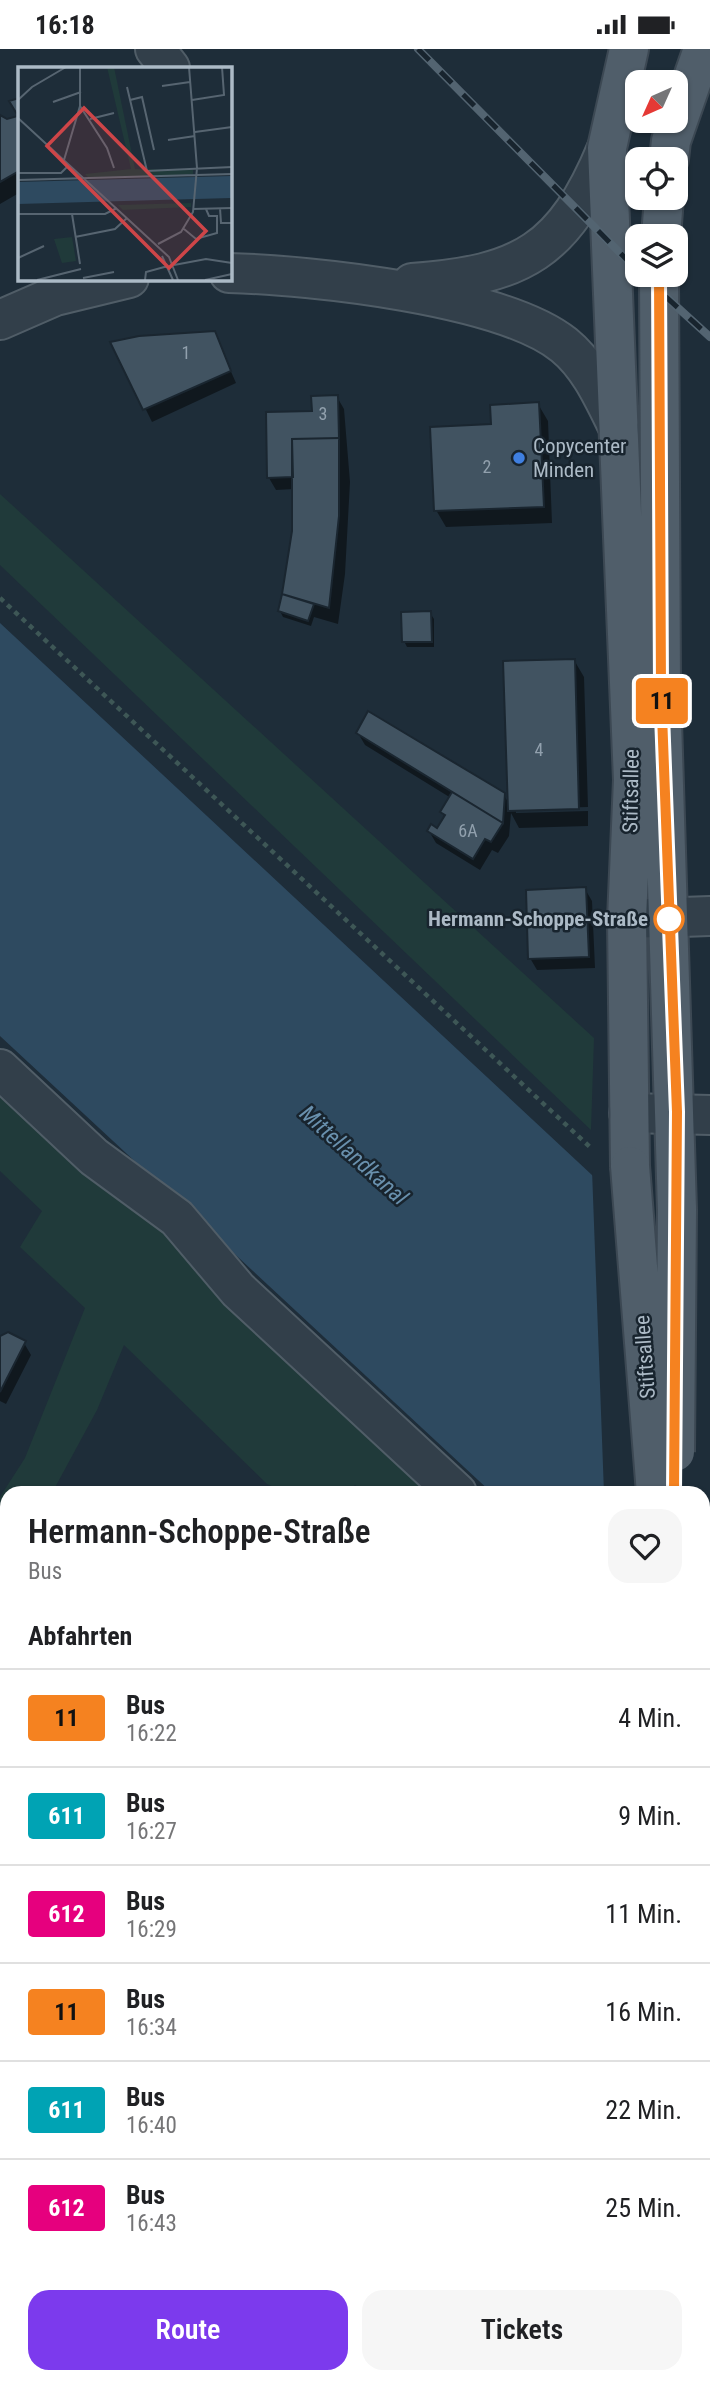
<!DOCTYPE html>
<html lang="de">
<head>
<meta charset="utf-8">
<style>
  body { margin:0; font-family:"Roboto Condensed",sans-serif; background:#f6f6f6; color:#202124; height:100vh; display:flex; flex-direction:column; font-size:26px; white-space:nowrap }
  * { box-sizing:border-box; margin:0 }
  p { font-size:23px; color:#757577 }
  .icon { flex:none; width:38px; height:38px; fill:none; stroke:currentColor; stroke-width:2; stroke-linecap:round; stroke-linejoin:round }
  .map { position:relative; flex:1; overflow:hidden }
  .sheet { position:absolute; left:0px; top:1437px; width:710px; height:898px; display:flex; flex-direction:column; background:#fff; border-radius:21px 21px 0 0; box-shadow:0 2px 5px #0004 }
  .sheet>* { flex:none }
  .badge { padding:0 14px; border-radius:5px; font-size:24px; line-height:46px }
  .needle { width:46px; rotate:225deg }
  .controls { position:absolute; left:625px; top:21px; display:grid; gap:14px }
  .controls a { display:grid; place-items:center; width:63px; height:63px; border-radius:14px; background:#fff; box-shadow:0 2px 5px #0004; font-size:35px }
  .map>.badge { position:absolute; translate:-50% -50%; box-shadow:0 0 0 4px #fff }
  h2 { padding:0 28px; font-size:26px; line-height:63px }
  .round { display:grid; place-items:center; flex:none; width:74px; height:74px; border-radius:21px; background:#f6f6f6 }
  .summary { display:flex; align-items:center; justify-content:space-between; height:119px; padding:0 28px }
  h1 { font-size:33px; font-weight:600; line-height:52px }
  .primary-button { display:flex; gap:14px; margin-top:auto; padding:14px 28px }
  .primary-button a { flex:1; height:80px; border-radius:21px; background:#7c3aed; color:#fff; font-size:28px; font-weight:600; line-height:80px; text-align:center }
  .primary-button a+a { background:#f6f6f6; color:#202124 }
  ul { padding:0; list-style:none }
  li { display:flex; align-items:center; gap:21px; height:98px; padding:0 28px; border-top:2px solid #e0e0e0 }
  li div { flex:1 }
  li b { display:block; font-size:26px }
  li em { font-style:normal }
  li .badge { min-width:77px; font-weight:700; text-align:center }
  .status { display:flex; justify-content:space-between; align-items:center; height:49px; padding:0 35px; background:#fff; direction:ltr }
  .status svg { height:19px; fill:currentColor }
  .map>svg:first-child { display:block }
</style>
</head>
<body>
<div class="status"><b>16:18</b><svg viewBox="0 0 49 12"><path d="M0 12V9h3v3zM5 12V6h3v6zM10 12V3h3v9zM15 12V0h3v12zM26 1h20v11H26zM47 4h2v5h-2z"/></svg></div>
<div class="map">
<svg width="710" height="2334" viewBox="0 0 710 2334">
  <rect width="100%" height="100%" fill="#1e2d39"/>
  <path fill="#203a3a" d="M0,445L594,989L591,1081L0,516Z
    M0,1035L449,1444H364L355,1436L348,1444H287L267,1435L124,1296L97,1361L52,1444H7V1516L0,1528V1448L25,1409L85,1259L20,1198L42,1162L0,1122Z"/>
  <path fill="#2e4a60" d="M0,574L710,1236L704,1640V1444H492L0,987Z"/>
  <path fill="#1e2d39" d="M592,1121L710,1231V1650L704,1645V1444H604Z"/>
  <path fill="#0007" d="M0,68L6,72L19,68V144L0,155Z
    M214,284L236,334L152,373L113,294Z
    M337,348L344,360L350,433L345,525L338,575L314,568L311,577L283,568L280,562L293,482L294,440L276,441L269,429L314,364Z
    M538,355L548,372L552,474L446,478L436,461L492,377Z
    M430,564L434,570V598H407L404,592Z
    M574,611L584,628L588,758L516,760V764L588,762V777L519,779L511,764L509,787L498,804L492,801L480,821L436,794L429,782L438,781L445,769L442,763L451,749L365,696L358,684L504,746L509,755Z
    M585,840L592,852L595,919L537,921L530,909Z
    M0,1289L24,1294L31,1306L6,1355L0,1352Z
    M0,1869L7,1871V1937L0,1932Z
    M0,2044L7,2047V2093L2,2105Z
    M281,2328H363L352,2334H270Z
    M431,2328H468L464,2334H438Z"/>
  <path fill="#415361" stroke="#1a2630" stroke-width="2" d="M19,49V122L0,133V66L7,70L18,67L9,52Z
    M215,282L231,322L143,361L110,293L139,287Z
    M338,346L339,389L292,390L293,428L267,429L266,363L312,362L311,347Z
    M539,353L544,458L434,462L430,378L491,375L490,356Z
    M339,389V467L329,559L282,545L292,482V390Z
    M282,545L314,555L308,572L278,562Z
    M431,562L432,593H402L401,563Z
    M575,610L579,760L508,762L503,612Z
    M368,662L505,744L503,774L356,684Z
    M452,743L503,774L491,793L485,790L473,810L427,782L431,775L437,779L445,766L440,763Z
    M586,838L589,908L528,910L526,841Z
    M8,1283L26,1292L0,1343V1287Z
    M0,1867L7,1869V1928L0,1926Z
    M0,2042L7,2045V2067L0,2083Z
    M277,2328H350L339,2334H266Z"/>
  <g fill="none" stroke-linecap="round" stroke-linejoin="round">
    <g stroke="#505d67" stroke-width="42">
      <path id="minor" d="M155,0L170,19
        M229,224C311,226 501,246 564,296C590,317 604,350 619,380
        M412,234C523,226 564,202 607,99
        M0,271L55,247L129,229
        M627,870L710,867
        M0,1020L94,1108L177,1169L238,1241L457,1444
        M629,1064L710,1066
        M704,1660L710,1666
        M704,1927H710
        M0,2144L7,2148
        M14,2328V2334
        M114,2334L125,2328"/>
    </g>
    <g stroke="#3c4853" stroke-width="42">
      <path id="major" d="M629,0L607,99L633,731L627,870L630,1117
        M669,110L671,92L703,0
        M661,187L664,149
        M659,226L661,639L677,1161
        M704,2289L706,2334"/>
    </g>
    <path stroke="#3e5756" stroke-width="4.5" stroke-dasharray="5 5" stroke-linecap="butt" d="M0,549L591,1099"/>
    <use href="#minor" stroke="#323f4a" stroke-width="38"/>
    <use href="#major" stroke="#505e6a" stroke-width="38"/>
    <g stroke="#536471" stroke-width="8">
      <path id="rail" d="M418,0L637,221
        M642,226L710,288"/>
    </g>
    <use href="#rail" stroke="#18242e" stroke-width="5" stroke-dasharray="16" stroke-linecap="butt"/>
    <g stroke="#3c4853" stroke-width="42" stroke-linecap="butt">
      <path id="major-bridge" d="M630,1117L656,1444
        M675,1403L677,1161"/>
    </g>
    <use href="#major-bridge" stroke="#505e6a" stroke-width="38"/>
  </g>
  <g fill="none" stroke-linecap="round" stroke-linejoin="round">
    <g stroke="#fff" stroke-width="16">
      <path id="line" d="M659,226L661,639L677,1063L674,1444"/>
    </g>
    <use href="#line" stroke="#f58220" stroke-width="10"/>
  </g>
  <circle fill="#3f7fe0" stroke="#18242e" stroke-width="2.5" cx="519" cy="409" r="7"/>
  <circle fill="#fff" stroke="#f58220" stroke-width="3.5" cx="669" cy="870" r="14"/>
  <g text-anchor="middle" stroke-width="5" stroke-linejoin="round" paint-order="stroke">
    <g font-size="18" fill="#91a0ad">
      <text x="186" y="310">1</text>
      <text x="323" y="371">3</text>
      <text x="487" y="424">2</text>
      <text x="539" y="707">4</text>
      <text x="468" y="788">6A</text>
    </g>
    <g font-size="21" fill="#acbac6" stroke="#18242e" text-anchor="start">
      <text x="533" y="404">Copycenter<tspan x="533" dy="24">Minden</tspan></text>
    </g>
    <g font-size="21" fill="#acbac6" stroke="#18242e">
      <text transform="translate(631 742) rotate(-89)" y="7">Stiftsallee</text>
      <text transform="translate(645 1308) rotate(-94)" y="7">Stiftsallee</text>
    </g>
    <g font-size="21" font-weight="bold" fill="#acbac6" stroke="#18242e" text-anchor="end">
      <text x="648" y="877">Hermann-Schoppe-Straße</text>
    </g>
    <g font-size="23" font-style="italic" fill="#6990ad" stroke="#18242e">
      <text transform="translate(354 1106) rotate(42)" y="8">Mittellandkanal</text>
    </g>
  </g>
  <g transform="translate(18 18)">
    <rect width="214" height="214" fill="#1e2d39"/>
    <path d="M89,0H96L117,102L175,103V107L72,112L67,107L113,102ZM173,136V140L105,143L100,138ZM54,170L58,194L44,196L36,172Z" fill="#203a3a"/>
    <path d="M213,109V131L0,137V115Z" fill="#2e4a60"/>
    <path fill="none" stroke="#576571" stroke-width="2" d="M144,19L172,15M109,20L129,104L214,100M0,33L14,20L48,0M112,33L124,30L136,83M174,33L206,28L204,0M35,35L63,25M62,39L89,81L96,101M0,51L151,190L160,213M72,52L96,46M177,65L214,60M150,73L177,69M46,93L62,39V0M0,106H43L51,98M0,113L214,107M202,141L203,156H214M175,142L214,141M0,147H87L99,141M54,147L62,197M166,162L178,172L199,166V149H191L188,142M57,170L97,162L109,151M140,177L163,165L175,145L179,101L171,0M144,189L155,213M0,191L26,179M156,198L188,192L214,196M65,211L96,205M19,213L63,202M127,213L128,205L150,199M187,213L214,207"/>
    <path fill="#ce4548" fill-opacity="0.15" stroke="#ce4548" stroke-width="3.5" d="M66,41L188,164L151,201L29,79Z"/>
    <rect width="214" height="214" fill="none" stroke="#acbac6" stroke-width="3.5"/>
  </g>
</svg>
<div class="controls">
<a><svg class="needle" viewBox="-14 -14 28 28"><path d="M0-13l5 13h-10z" fill="#e53935"/><path d="M0 13l5-13h-10z" fill="#757577"/></svg></a>
<a><svg class="icon" aria-label="locate" viewBox="0 0 24 24"><circle cx="12" cy="12" r="6"/><path d="M12 2v4M12 18v4M2 12h4M18 12h4"/></svg></a>
<a><svg class="icon" aria-label="layers" viewBox="0 0 24 24"><path d="M12 4l9 5-9 5-9-5zM3 14l9 5 9-5"/></svg></a>
</div>
<b class="badge" style="left:662px;top:652px;background:#f58220;color:#111">11</b>
<section class="sheet">
<div class="summary"><div><h1>Hermann-Schoppe-Straße</h1><p>Bus</p></div><a class="round"><svg class="icon" aria-label="heart" viewBox="0 0 24 24"><path d="M12 20l-8-8c-3-5 5-10 8-4 3-6 11-1 8 4z"/></svg></a></div>
<h2>Abfahrten</h2>
<ul>
<li><span class="badge" style="background:#f58220;color:#111">11</span><div><b>Bus</b><p>16:22</p></div><em>4 Min.</em></li>
<li><span class="badge" style="background:#00a3b4;color:#fff">611</span><div><b>Bus</b><p>16:27</p></div><em>9 Min.</em></li>
<li><span class="badge" style="background:#e6007e;color:#fff">612</span><div><b>Bus</b><p>16:29</p></div><em>11 Min.</em></li>
<li><span class="badge" style="background:#f58220;color:#111">11</span><div><b>Bus</b><p>16:34</p></div><em>16 Min.</em></li>
<li><span class="badge" style="background:#00a3b4;color:#fff">611</span><div><b>Bus</b><p>16:40</p></div><em>22 Min.</em></li>
<li><span class="badge" style="background:#e6007e;color:#fff">612</span><div><b>Bus</b><p>16:43</p></div><em>25 Min.</em></li>
</ul>
<div class="primary-button"><a>Route</a><a>Tickets</a></div>
</section>
</div>
</body>
</html>
